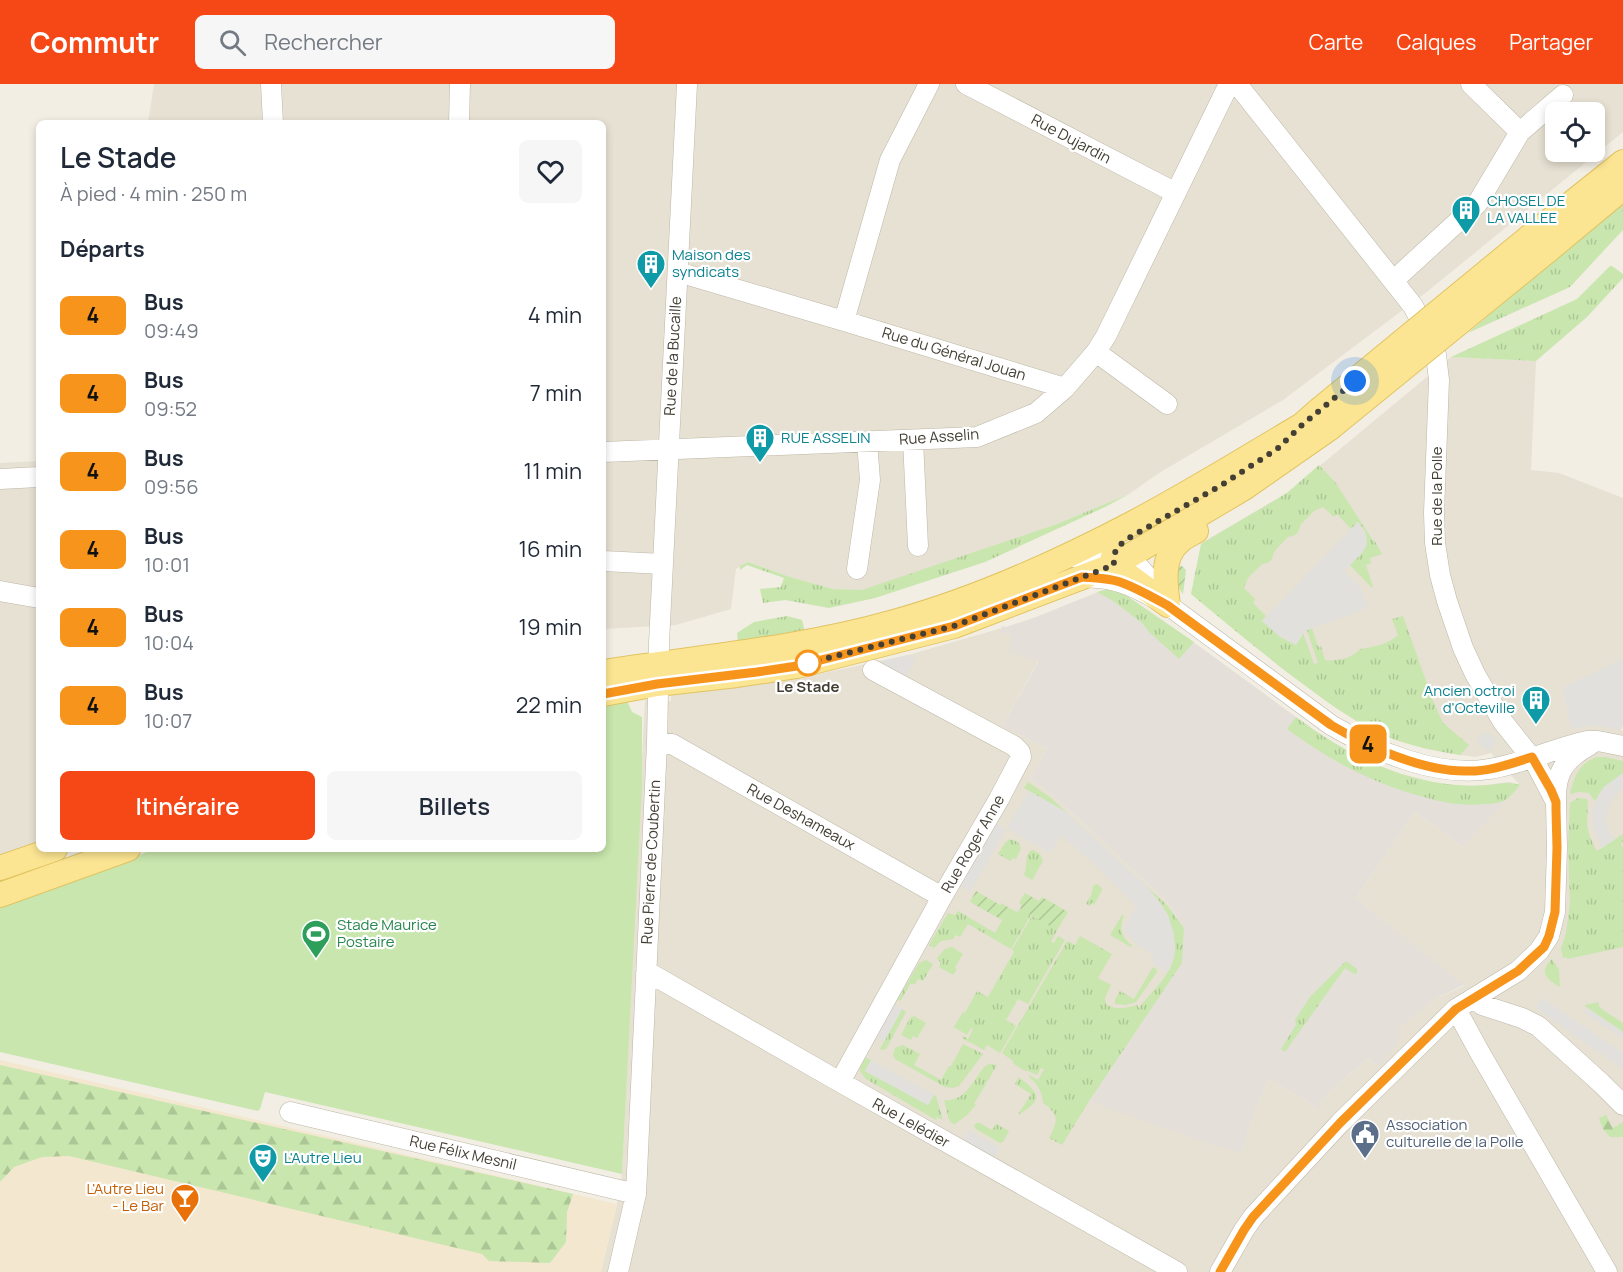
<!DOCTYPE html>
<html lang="fr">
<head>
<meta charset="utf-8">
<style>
  body { margin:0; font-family:Manrope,sans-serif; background:#f6f6f7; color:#1f2937; height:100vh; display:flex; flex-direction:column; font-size:22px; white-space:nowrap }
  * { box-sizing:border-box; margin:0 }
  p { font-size:20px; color:#747a83 }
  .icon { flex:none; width:33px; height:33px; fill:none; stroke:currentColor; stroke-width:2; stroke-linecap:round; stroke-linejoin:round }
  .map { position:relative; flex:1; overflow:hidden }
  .panel { position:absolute; left:36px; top:36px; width:570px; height:732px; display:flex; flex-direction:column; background:#fff; border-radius:9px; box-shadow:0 3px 9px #0003 }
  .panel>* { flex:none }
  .badge { padding:0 12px; border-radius:9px; font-size:21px; line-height:39px }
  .tools { position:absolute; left:1545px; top:18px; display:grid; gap:12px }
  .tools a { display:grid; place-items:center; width:60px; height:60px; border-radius:9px; background:#fff; box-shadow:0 3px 9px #0003; font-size:30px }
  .you { position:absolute; width:30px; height:30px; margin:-15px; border:4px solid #fff; border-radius:50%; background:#1a73e8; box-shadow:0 0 0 9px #1a73e833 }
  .map>.badge { position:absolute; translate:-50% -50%; box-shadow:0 0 0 3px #fff }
  h2 { padding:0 24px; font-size:22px; line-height:54px }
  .round { display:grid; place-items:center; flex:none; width:63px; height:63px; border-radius:9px; background:#f6f6f7 }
  .summary { display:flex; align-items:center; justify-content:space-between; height:102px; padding:0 24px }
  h1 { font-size:28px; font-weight:600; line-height:45px }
  .action { display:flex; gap:12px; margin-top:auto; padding:12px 24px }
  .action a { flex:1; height:69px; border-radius:9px; background:#f64716; color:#fff; font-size:24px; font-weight:600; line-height:69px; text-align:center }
  .action a+a { background:#f6f6f7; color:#1f2937 }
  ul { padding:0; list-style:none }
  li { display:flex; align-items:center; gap:18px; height:78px; padding:0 24px }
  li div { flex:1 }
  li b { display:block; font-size:22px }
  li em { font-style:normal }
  li .badge { min-width:66px; font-weight:700; text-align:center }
  header { display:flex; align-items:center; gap:36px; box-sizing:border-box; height:84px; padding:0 30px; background:#f64716; color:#fff }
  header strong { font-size:28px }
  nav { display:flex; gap:33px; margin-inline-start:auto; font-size:21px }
  .search { width:420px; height:54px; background:#f6f6f7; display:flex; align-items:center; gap:15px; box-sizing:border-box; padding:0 21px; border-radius:9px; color:#747a83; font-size:22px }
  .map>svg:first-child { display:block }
</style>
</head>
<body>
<header>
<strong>Commutr</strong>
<div class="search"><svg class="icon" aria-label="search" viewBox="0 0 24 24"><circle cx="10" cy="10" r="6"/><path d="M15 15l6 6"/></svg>Rechercher</div>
<nav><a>Carte</a><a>Calques</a><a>Partager</a></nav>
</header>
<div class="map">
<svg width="1623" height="1188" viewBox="0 0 1623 1188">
  <defs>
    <pattern id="grass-tufts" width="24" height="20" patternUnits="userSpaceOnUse" patternTransform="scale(1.5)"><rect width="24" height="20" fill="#c8e6ad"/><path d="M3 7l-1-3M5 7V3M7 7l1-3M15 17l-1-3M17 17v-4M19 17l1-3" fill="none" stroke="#adc695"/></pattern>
    <pattern id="forest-firs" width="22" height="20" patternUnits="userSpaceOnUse" patternTransform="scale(1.5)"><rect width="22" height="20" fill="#c8e6ad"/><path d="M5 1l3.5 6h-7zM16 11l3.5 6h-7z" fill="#adc695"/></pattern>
    <pattern id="garden-furrows" width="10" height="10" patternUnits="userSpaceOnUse" patternTransform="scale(1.5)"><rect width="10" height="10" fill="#c8e6ad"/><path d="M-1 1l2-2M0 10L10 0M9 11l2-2" fill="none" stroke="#adc695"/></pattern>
  </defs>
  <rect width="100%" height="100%" fill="#f2eee4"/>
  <path fill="#e6e1d2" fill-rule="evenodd" d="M154,0H1623V48L1428,207L1283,316L1159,389L1129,410L1057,440L922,488L862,506L833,505L790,493L748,478L736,485L731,525L676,541L603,545V39H148ZM1556,28H1594V68H1556Z
    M1451,273L1536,277L1531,386L1559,389L1623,414V641L1621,646L1623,647V1188H601L617,1120L622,1090L645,616L671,617V608L819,590L908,571L1002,544L1001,548L1012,552L1038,577L1002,643L1047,664L1030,695L1052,710L1168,819L1184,844L1182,879L1090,1017L1241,1069L1256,1024L1269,995L1310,1019L1318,1026V1020L1337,1001L1369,974L1374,980L1376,979L1379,982L1397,945L1435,915L1464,902L1356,814L1415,728L1463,763L1519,700L1491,669L1476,673L1460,671L1426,665L1392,654L1358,638L1336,624L1277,581L1203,458L1287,409Z
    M39,377V760L0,773V379Z"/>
  <path fill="#f4e7cf" d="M0,976L617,1120L601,1188H0Z"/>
  <path fill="#e4e0d9" d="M1103,506L1127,512L1203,565L1325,654L1366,677L1394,688L1440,700L1469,702L1486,701L1509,698L1520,701L1463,763L1415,728L1356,814L1464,901L1435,915L1398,945L1403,951L1379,983L1376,979L1374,980L1369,974L1337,1001L1319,1019L1322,1022L1318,1026L1310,1019L1269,995L1256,1024L1241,1069L1196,1056L1089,1017L1182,879L1184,844L1168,819L1052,710L1030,695L1047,664L1002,643L1038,578L1009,568L1012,552L1000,548L1002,542L1006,543L1036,533Z"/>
  <path fill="url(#grass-tufts)" d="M1623,117V146L1570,203L1468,249Z
    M1610,182H1612L1623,190V194L1587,233L1536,277L1451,273L1577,215Z
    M1319,381L1335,398L1372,455L1376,459L1382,470L1370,474L1371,479L1366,481L1373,503H1371L1350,481C1358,473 1368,464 1366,451C1366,447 1361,442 1358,438L1351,445L1337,430L1334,433L1323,423L1314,427L1301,440L1298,448L1295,451L1288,453L1281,460L1274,468L1272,475L1269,478L1262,480L1248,494L1244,504L1255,515L1253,519L1266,532L1262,537L1296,561L1303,549L1314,580L1318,579L1307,546L1312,544L1318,563L1321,562L1325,576C1336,578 1353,574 1360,565C1373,563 1387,561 1398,551L1392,535L1403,532L1433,617L1443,639L1469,661L1460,671C1437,667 1415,663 1393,655C1360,642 1331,621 1303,600C1264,571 1228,541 1191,510L1201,460L1287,409Z
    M1129,410L1105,423L985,478L875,514L829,524L785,516L763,519L760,505L781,503L784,494L747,481L740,486V482L748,478L790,493L833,505L862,506L1057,440Z
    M1109,505L1127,512L1194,558L1179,575L1178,574L1150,549L1142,539L1113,517L1097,508Z
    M787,532L802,536L805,548L738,559L737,549L754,538Z
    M1296,633C1343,668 1396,696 1456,701C1466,702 1477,702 1488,701C1500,700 1508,697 1520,701C1516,705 1512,711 1507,715C1502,719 1492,720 1485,720C1460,723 1437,717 1413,710C1364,695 1328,675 1287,645Z
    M1597,673H1605L1623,677V689L1604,703L1595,717L1589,709L1579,708L1570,710C1574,693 1579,679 1597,673Z
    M1028,698L1051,714L1066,728L1024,704Z
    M1578,714L1586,715L1588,717L1587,741L1590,753L1596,766H1599L1623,750V758L1621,761L1623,763V863L1567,875V873L1563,874L1561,865L1566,849L1570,819L1568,763L1570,719Z
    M1010,755L1018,758L1021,764L1016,775L1013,774L1010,777L998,770L1005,759Z
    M1033,766L1040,770L1043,777L1032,796L1024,791C1028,782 1024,774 1030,767Z
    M1096,800L1100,802L1102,806L1094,821L1091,819L1090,822L1086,820L1092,809L1093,802Z
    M1147,803L1166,820L1184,844L1182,879L1089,1017L1062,1061L1049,1054C1058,1037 1060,1031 1043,1019C1042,1008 1038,1000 1029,993V991L1038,996L1044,985L1041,984L1037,991L1028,987H1025L1014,980L1012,976L1002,969L1067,857L1075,861L1080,852L1112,870L1098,894L1111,901L1105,914L1106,920C1116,927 1126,924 1137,921L1139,924C1148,912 1160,901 1168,888C1186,858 1166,826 1147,803Z
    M1009,824L1017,828L1020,825L1031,831L1011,865L968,840L960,853L955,851L953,855L941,857L934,864L929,861L948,829L955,831L958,827L995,849Z
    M1122,831L1124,832C1119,844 1121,854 1132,861L1131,863L1110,851Z
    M1032,832L1057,846L1051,858L1054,859L1058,852L1065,856L1028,920L1018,915L1006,936L1016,942L1000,969L987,961L984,966L962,954L963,952L968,955L973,945L971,944L967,951L954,943L963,928L965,929L977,907L988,913L1014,868L1012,866Z
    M952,863L963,870L955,883L957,885L953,891L939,883L941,879L937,874L945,865Z
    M1552,875L1559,886L1560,903C1547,895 1538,889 1552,875Z
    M926,876L933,880L923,897L918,895L915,900H910L901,916L899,917L898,915L919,879Z
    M1346,877L1357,885V889L1354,890L1345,884L1285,968L1281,965L1296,941L1295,936L1310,913Z
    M1153,883L1156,885L1157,888L1136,918L1126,921L1115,920V916L1120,907L1134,915Z
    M1598,918L1600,924L1623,939V948L1585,922V921Z
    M902,925L906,928L886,965L882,966L880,965Z
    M914,932L926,939L917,954L913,952L911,956L901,951L910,934Z
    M963,960L983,970L959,1002L953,1004L945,1003L895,975L893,971L895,964L903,961L920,970L914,981L941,996L949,982H951Z
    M866,974L871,976L865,987L928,1021L934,1011L936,1012L943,1036L937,1033L936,1036L866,995L860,987V983Z
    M989,980L997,981L974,1020L976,1021L967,1031L955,1040H953L949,1036L944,1016C964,1019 974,996 984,983Z
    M1019,993C1040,1010 1044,1015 1018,1031L1031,1010L1015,1000Z
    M976,1039H980L992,1046L996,1040L1009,1047L1003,1058L1000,1059L976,1045L974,1042Z"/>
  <path fill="url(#forest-firs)" d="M0,981L573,1110L567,1128L566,1158L550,1179L489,1177L482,1170L69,1072L42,1073L14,1083L0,1098Z
    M1606,1031L1613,1044L1623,1038V1053H1610L1603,1045L1599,1034Z"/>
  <path fill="url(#garden-furrows)" d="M1182,482L1186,486L1183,510L1176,500V483Z
    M976,807L1000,821L1002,819L1009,824L1002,836L970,818Z
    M1025,809L1039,817L1042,813L1068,828L1057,846L1020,825L1022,821L1019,819Z"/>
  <path fill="#c8e6ad" d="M627,617L632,628L642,633V699L622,1090L265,1008L260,1025L258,1027L0,968V824L86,793L154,765H603V618Z"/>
  <path fill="#e2e0dc" d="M1358,438L1366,451L1367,460L1363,468L1344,487L1360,503L1368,524L1305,547L1296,561L1280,553L1262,537Z
    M908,571L916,575L901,601L878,578Z
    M1623,575V641L1621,646L1596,641L1571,645L1563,603Z
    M1487,648L1496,655L1491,668L1482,663L1476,654Z
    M1623,689V705L1612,715L1607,727L1606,739L1614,756L1602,764L1593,743L1592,734L1593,725L1599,710L1604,703Z
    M1029,707L1066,728L1147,803L1160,818L1168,831L1174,850V873L1168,888L1151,879L1154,872L1139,862L1125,848L1124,844L1136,822L1088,774L1061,752L1050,769L1007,744Z
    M995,739L1006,745L970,808L959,801Z
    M1542,914L1623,969V985L1535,924Z
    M892,919L902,925L884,958L874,952Z
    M1587,924L1623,948V955L1584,928Z
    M871,976L934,1011L928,1021L865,987Z
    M968,1046L1000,1064L994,1075L962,1057Z"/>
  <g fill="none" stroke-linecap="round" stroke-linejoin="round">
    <g stroke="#bdb7a7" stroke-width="21">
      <path id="minor" d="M271,0L273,39
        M966,0L1176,109
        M1471,0L1520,48
        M459,39L460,0
        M678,188L844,237L1065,304
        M1393,197L1477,120L1520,48L1563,11
        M844,237L890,76L929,0
        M1096,268L1167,320
        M913,356L918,462
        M603,368L977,353L1036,329L1065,304L1096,268L1106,252L1229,0
        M0,395L39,393
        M1074,473C1082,471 1090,470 1098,470C1131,466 1142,485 1159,509
        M603,477L663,480
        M857,485L870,396L867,358
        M1085,493C1096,494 1108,494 1119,498C1136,503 1152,513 1168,521L1331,641C1375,667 1437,694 1489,685C1523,680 1554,664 1587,657H1598L1623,662
        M0,507L39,514
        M657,659L672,660L942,813
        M1556,718C1555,689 1564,675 1590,661
        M646,890L653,891L840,998L1177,1188
        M1476,913L1482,921L1522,934L1538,942L1601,999L1623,1021
        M1456,925L1480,969L1607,1188
        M840,998L942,813L999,715L1021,673L1020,668L1014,662L873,586
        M290,1028L636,1110
        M618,1188L636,1110L657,659L659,559L687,0
        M1220,1188L1244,1146L1253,1133L1340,1039L1456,925L1518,887L1539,867L1549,852L1555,828L1557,764L1556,718L1535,678L1503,638L1475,590L1463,564L1447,517L1440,491L1435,459L1434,429L1439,296L1436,271L1430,254L1413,222L1237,0"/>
    </g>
    <g stroke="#e1c462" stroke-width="26">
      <path id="major" d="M1533,150L1623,78
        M1546,168L1623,104
        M1115,468L1113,472L1114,481L1168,521
        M1168,521C1165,500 1161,472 1180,457C1184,453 1191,450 1196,447
        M603,588C700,573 799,565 894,538C977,515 1057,479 1133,439C1190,409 1246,374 1302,341L1319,326
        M603,610L657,600L737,591L797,582L954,542L1114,481L1244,404L1330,344
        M0,784L55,765
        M0,811L128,765"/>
    </g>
    <use href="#minor" stroke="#fff" stroke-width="20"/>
    <use href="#major" stroke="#fce592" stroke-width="24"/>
    <g stroke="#e1c462" stroke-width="26" stroke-linecap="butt">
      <path id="major-bridge" d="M1319,326L1533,150
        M1330,344L1546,168"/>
    </g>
    <use href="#major-bridge" stroke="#fce592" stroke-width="24"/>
  </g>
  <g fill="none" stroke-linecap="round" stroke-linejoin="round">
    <g stroke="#fff" stroke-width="14">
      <path id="line" d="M603,610L657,600L757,588L797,582L841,571L954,542L1082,493C1095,494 1108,494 1120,498C1137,504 1152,513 1167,521L1331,641C1368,663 1422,687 1465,687C1488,688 1510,680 1532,673L1551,706L1556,718V726L1557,764L1555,828L1549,852L1544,863L1518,887L1456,925L1340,1039L1253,1133L1244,1146L1220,1188"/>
    </g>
    <use href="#line" stroke="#f6941c" stroke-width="9"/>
    <path stroke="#443f34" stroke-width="6" stroke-dasharray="0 10.8" d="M808,579L954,542L1114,481C1113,467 1117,463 1127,455L1220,402L1277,365L1302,341L1355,297"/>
  </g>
  <defs>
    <g id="building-pin" transform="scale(1.5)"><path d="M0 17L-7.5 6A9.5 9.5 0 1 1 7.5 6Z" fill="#0f9aa8" stroke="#fff"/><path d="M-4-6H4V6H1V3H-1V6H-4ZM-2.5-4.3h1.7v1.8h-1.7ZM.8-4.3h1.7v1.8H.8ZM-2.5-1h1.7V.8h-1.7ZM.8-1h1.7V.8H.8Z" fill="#fff"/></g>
    <g id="stadium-pin" transform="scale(1.5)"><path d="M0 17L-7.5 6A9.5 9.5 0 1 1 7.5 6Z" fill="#2e9e5b" stroke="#fff"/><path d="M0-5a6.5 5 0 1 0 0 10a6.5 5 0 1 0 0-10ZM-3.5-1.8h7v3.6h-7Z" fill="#fff"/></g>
    <g id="civic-pin" transform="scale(1.5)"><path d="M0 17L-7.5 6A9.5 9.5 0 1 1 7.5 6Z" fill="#5c6f8a" stroke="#fff"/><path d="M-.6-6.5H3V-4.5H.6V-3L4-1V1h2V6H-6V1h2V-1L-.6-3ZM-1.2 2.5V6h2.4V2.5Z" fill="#fff"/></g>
    <g id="theatre-pin" transform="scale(1.5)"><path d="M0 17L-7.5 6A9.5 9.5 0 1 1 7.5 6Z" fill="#0f9aa8" stroke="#fff"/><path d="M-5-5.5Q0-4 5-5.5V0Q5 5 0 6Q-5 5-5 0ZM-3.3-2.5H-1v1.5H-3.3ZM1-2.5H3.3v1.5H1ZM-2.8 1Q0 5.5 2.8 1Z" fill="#fff"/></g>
    <g id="bar-pin" transform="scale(1.5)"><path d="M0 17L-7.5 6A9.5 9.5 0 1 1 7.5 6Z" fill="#e8710a" stroke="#fff"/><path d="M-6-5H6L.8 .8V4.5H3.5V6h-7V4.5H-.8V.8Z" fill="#fff"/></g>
  </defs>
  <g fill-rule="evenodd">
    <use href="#building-pin" x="1466" y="126"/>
    <use href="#building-pin" x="651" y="180"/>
    <use href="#building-pin" x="760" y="354"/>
    <use href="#building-pin" x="1536" y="616"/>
    <use href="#stadium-pin" x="316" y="850"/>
    <use href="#civic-pin" x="1365" y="1050"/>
    <use href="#theatre-pin" x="263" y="1074"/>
    <use href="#bar-pin" x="185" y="1114"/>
  </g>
  <circle fill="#fff" stroke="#f6941c" stroke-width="3" cx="808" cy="579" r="12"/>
  <g text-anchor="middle" stroke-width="4.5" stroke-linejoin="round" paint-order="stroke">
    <g font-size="15" fill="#443f34" stroke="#fff">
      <text transform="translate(1071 55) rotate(28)" y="5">Rue Dujardin</text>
      <text transform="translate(954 270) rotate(17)" y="5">Rue du Général Jouan</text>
      <text transform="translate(673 272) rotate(-87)" y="5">Rue de la Bucaille</text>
      <text transform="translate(939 353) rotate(-4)" y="5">Rue Asselin</text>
      <text transform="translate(1437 412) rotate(-90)" y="5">Rue de la Polle</text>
      <text transform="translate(801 733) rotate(29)" y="5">Rue Deshameaux</text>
      <text transform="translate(973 760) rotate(-60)" y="5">Rue Roger Anne</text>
      <text transform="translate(651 778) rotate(-87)" y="5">Rue Pierre de Coubertin</text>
      <text transform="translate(911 1039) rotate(29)" y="5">Rue Lelédier</text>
      <text transform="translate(463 1069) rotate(13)" y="5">Rue Félix Mesnil</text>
    </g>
    <g font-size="15" fill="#0d838f" stroke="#fff" text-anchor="start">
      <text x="1487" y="122">CHOSEL DE<tspan x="1487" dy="17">LA VALLEE</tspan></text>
      <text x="672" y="176">Maison des<tspan x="672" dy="17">syndicats</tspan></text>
      <text x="781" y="359">RUE ASSELIN</text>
      <text x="1515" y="612" text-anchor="end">Ancien octroi<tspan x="1515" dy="17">d'Octeville</tspan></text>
      <text x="284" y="1079">L'Autre Lieu</text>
    </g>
    <g font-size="15" font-weight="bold" fill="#443f34" stroke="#fff">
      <text x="808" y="608">Le Stade</text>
    </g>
    <g font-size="15" fill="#27864d" stroke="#fff" text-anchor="start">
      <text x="337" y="846">Stade Maurice<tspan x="337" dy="17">Postaire</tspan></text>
    </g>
    <g font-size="15" fill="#4e5e75" stroke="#fff" text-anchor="start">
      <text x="1386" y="1046">Association<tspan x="1386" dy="17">culturelle de la Polle</tspan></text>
    </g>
    <g font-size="15" fill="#c56008" stroke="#fff" text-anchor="end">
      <text x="164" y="1110">L'Autre Lieu<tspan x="164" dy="17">- Le Bar</tspan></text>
    </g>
  </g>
</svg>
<div class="tools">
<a><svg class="icon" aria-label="locate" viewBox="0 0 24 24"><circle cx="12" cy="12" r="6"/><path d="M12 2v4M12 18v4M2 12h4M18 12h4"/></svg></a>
</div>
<div class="you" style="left:1355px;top:297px"></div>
<b class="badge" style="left:1368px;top:660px;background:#f6941c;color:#111">4</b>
<section class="panel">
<div class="summary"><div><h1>Le Stade</h1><p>À pied · 4 min · 250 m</p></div><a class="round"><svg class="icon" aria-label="heart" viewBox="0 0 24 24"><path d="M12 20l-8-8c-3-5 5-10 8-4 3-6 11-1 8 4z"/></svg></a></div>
<h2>Départs</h2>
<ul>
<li><span class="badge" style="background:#f6941c;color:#111">4</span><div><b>Bus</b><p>09:49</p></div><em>4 min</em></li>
<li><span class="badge" style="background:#f6941c;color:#111">4</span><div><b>Bus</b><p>09:52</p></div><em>7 min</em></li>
<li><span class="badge" style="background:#f6941c;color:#111">4</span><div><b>Bus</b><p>09:56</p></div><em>11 min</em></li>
<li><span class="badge" style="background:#f6941c;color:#111">4</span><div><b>Bus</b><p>10:01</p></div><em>16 min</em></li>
<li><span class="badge" style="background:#f6941c;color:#111">4</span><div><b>Bus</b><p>10:04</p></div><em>19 min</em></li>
<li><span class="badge" style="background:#f6941c;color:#111">4</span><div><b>Bus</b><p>10:07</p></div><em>22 min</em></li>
</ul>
<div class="action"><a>Itinéraire</a><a>Billets</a></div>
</section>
</div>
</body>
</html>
